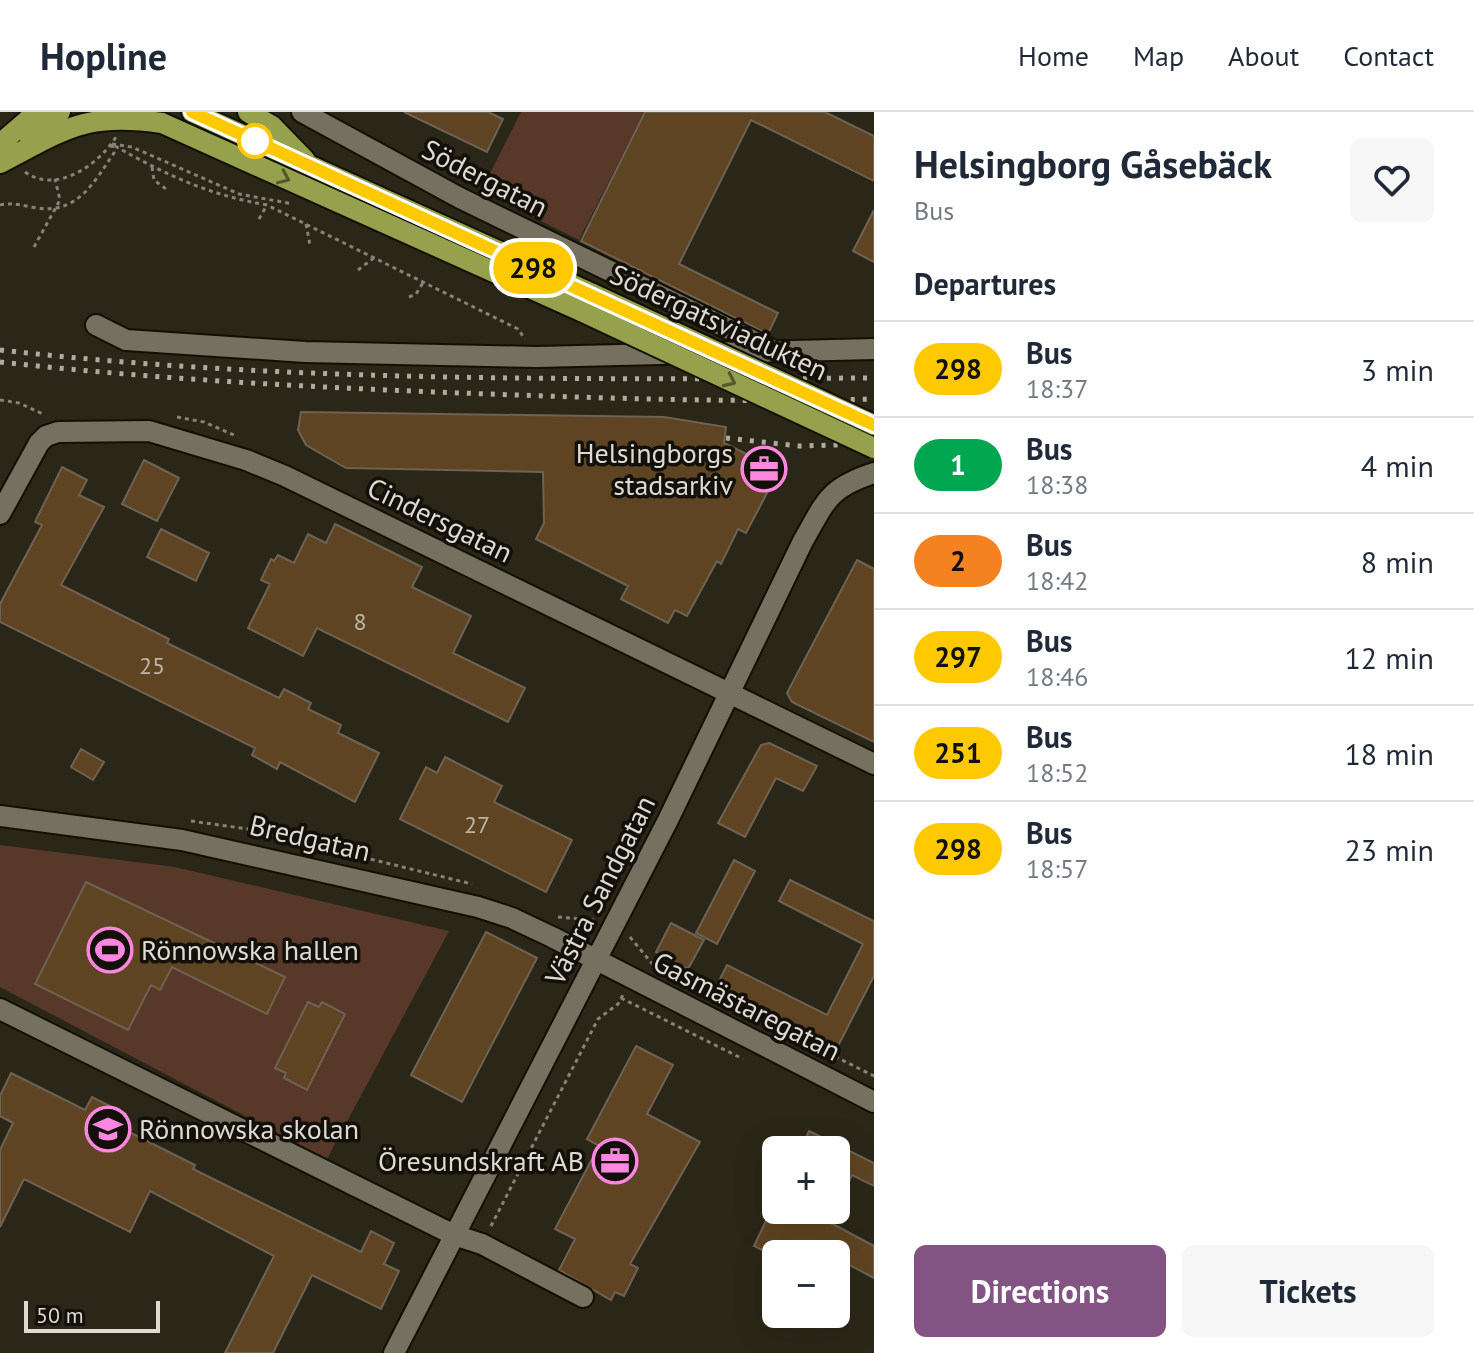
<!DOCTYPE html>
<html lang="en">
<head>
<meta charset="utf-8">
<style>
  body { margin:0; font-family:"PT Sans",sans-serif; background:#f6f6f7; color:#1f2937; height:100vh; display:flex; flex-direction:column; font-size:30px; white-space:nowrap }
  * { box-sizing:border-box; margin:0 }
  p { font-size:26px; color:#747a83 }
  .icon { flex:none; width:44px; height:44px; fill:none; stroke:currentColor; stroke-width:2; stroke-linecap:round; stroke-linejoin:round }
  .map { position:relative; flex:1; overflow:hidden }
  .drawer { display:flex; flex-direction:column; background:#fff; width:600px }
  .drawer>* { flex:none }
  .badge { padding:0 16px; border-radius:26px; font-size:28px; line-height:52px }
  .controls { position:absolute; left:762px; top:1024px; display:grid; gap:16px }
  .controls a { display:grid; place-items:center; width:88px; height:88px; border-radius:12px; background:#fff; box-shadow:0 8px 32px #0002; font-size:40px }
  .scale { position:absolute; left:24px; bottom:20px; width:136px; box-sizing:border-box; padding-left:8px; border:4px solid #dddad1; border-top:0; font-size:22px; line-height:28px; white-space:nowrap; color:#dddad1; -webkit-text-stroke:6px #121009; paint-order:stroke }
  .map>.badge { position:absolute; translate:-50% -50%; box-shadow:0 0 0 4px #fff }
  h2 { padding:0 40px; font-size:30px; line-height:72px }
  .round { display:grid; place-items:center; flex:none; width:84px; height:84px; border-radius:12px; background:#f6f6f7 }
  .overview { display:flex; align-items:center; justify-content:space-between; height:136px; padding:0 40px }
  h1 { font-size:38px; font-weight:800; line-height:60px }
  .button { display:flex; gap:16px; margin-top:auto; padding:16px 40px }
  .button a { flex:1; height:92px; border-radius:12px; background:#835384; color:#fff; font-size:32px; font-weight:800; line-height:92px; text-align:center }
  .button a+a { background:#f6f6f7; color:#1f2937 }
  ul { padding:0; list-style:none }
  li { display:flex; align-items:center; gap:24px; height:96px; padding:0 40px; border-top:2px solid #e0e1e3 }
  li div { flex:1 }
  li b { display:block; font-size:30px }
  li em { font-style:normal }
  li .badge { min-width:88px; font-weight:700; text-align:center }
  header { display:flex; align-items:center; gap:48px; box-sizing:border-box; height:112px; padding:0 40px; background:#fff; border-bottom:2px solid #e0e1e3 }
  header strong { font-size:38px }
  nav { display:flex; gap:44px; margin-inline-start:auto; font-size:28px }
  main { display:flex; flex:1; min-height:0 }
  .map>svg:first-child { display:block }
</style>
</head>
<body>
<header>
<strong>Hopline</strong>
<nav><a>Home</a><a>Map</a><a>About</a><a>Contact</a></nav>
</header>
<main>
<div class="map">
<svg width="874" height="1241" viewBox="0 0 874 1241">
  <rect width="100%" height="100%" fill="#2b2718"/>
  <path fill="#583929" d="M521,0H644L579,128L481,79Z
    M0,733L175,755L449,819L327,1047L0,875Z"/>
  <path fill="#5e4422" stroke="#6e6253" stroke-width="2" d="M404,0H488L503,7L487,40Z
    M645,0H825L874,24V69L751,8L679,152L778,201L768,222L581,129Z
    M874,98V150L853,139Z
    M301,300L664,305L726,315L724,331L771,354L759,377L767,381L746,421L738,417L721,452L717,449L687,504L675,498L668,511L621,487L628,474L536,427L544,411L543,360L346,356L306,333L298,318Z
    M144,348L179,366L157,409L122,392Z
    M62,355L87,368L79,383L104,395L61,473L169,527L167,531L279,586L284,577L311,591L308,597L341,613L338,621L379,641L355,690L280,650L277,657L252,643L255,636L0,510V492L42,413L35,410Z
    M335,412L422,455L412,475L471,504L453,541L525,576L508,610L317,516L303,544L248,516L270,472L261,468L271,447L274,449L278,443L294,451L308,422L326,431Z
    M161,417L209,441L196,469L147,445Z
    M857,448L874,457V630L792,590L787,581Z
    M769,631L817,654L803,679L776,666L745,725L718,711L761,633Z
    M81,637L104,650L93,668L71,655Z
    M445,645L502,674L494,690L572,728L546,780L400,707L426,655L437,661Z
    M734,748L755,759L717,832L696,821Z
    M790,768L874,809V864L836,938L715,877L727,853L827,903L863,832L779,789Z
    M86,770L285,865L267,902L172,855L160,878L151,873L128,918L35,872Z
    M671,811L704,828L688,857L656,840Z
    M486,820L537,846L462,990L411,963Z
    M308,890L319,895L322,890L345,902L307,978L284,966L286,961L275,956Z
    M636,934L673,953L647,1002L700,1030L630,1152L638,1156L624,1184L615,1180L611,1188L559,1158L575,1127L555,1117L599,1034L587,1027Z
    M11,961L85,998L92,985L126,1002L119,1015L195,1053L193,1057L361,1140L371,1119L394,1131L384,1152L399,1159L381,1197L312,1163L273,1241H225L274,1144L150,1079L130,1120L24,1067L0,1115V1038L13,1011L0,1004V984Z
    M809,1019L874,1051V1074L852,1063L836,1096V1038H800Z
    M771,1098H835L829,1110L874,1134V1166L836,1146V1142H770L754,1134Z"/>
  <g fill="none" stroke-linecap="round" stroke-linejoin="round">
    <g stroke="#131003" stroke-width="24">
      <path id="minor" d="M302,0L460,86L770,237
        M96,213L126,228L305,240L537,245L874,237
        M0,402L39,331L46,324L58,320L149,319L246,348L285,364L874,652
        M0,704L182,728L478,795L512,806L552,825L874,990
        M0,897L454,1123L482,1132L583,1185
        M394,1241L668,708L803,429C826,389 828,376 874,361"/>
    </g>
    <g stroke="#131003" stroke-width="24">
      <path id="major" d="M192,0L593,182
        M248,0L272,14L305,48
        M29,24L60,0
        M0,32L37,0
        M0,51C66,17 84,0 162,11L583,200"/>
    </g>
    <path stroke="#868276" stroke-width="3" stroke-dasharray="4 4" stroke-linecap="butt" d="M112,32L132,35L239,82L293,92
      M115,34C166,63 209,83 267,93L518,217L525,227
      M152,55L154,68L166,77
      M25,60C57,83 99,52 116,25
      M0,93C13,90 24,94 37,96C78,102 94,70 114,41L112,32
      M259,107L267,93
      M306,112L310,133
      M34,135L60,88L55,67
      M358,158L375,145
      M409,185L416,182L424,169
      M0,288L19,291L45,303
      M177,305L204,310L234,323
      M191,709L248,717L472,772
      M558,805L594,808
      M630,825L654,854L874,964
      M621,886L743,947
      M491,1114L598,907L618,892L623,883"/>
    <use href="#minor" stroke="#75705f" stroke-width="20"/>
    <use href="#major" stroke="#95a14c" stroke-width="20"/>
    <path stroke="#aeaba1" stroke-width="5" stroke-dasharray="4 8" stroke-linecap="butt" d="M0,238C291,271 582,267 874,266
      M0,250C153,267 307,275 461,281C598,286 736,291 874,287
      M726,326L799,334L874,332"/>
    <g stroke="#131003" stroke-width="24" stroke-linecap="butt">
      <path id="major-bridge" d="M593,182L874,313
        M583,200L874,336"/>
    </g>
    <use href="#major-bridge" stroke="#95a14c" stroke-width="20"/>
  </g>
  <defs><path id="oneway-chevron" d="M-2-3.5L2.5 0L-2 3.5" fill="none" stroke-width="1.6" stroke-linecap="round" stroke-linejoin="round" transform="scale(2)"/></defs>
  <g stroke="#54582a">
    <use href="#oneway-chevron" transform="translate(284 66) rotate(24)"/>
    <use href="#oneway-chevron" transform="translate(730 269) rotate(25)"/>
  </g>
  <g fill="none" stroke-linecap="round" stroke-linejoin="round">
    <g stroke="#fff" stroke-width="18">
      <path id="line" d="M192,0L874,313"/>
    </g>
    <use href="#line" stroke="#fec900" stroke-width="12"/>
  </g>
  <defs>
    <g id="office-ring" transform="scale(2.3)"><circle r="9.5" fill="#121009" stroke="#fd86e1" stroke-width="1.5"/><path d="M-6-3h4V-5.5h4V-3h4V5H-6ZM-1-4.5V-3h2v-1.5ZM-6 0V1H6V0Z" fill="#fd86e1"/></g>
    <g id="stadium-ring" transform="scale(2.3)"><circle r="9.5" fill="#121009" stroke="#fd86e1" stroke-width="1.5"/><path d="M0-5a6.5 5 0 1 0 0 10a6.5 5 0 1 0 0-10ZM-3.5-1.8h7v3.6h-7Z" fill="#fd86e1"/></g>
    <g id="school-ring" transform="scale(2.3)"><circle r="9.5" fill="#121009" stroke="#fd86e1" stroke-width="1.5"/><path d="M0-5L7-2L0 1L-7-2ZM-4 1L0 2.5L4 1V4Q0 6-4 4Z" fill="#fd86e1"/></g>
  </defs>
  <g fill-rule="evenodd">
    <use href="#office-ring" x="764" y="357"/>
    <use href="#stadium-ring" x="110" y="838"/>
    <use href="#school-ring" x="108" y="1017"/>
    <use href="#office-ring" x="615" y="1049"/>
  </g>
  <circle fill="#fff" stroke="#fec900" stroke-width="4" cx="255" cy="29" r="16"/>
  <g text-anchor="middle" stroke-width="7" stroke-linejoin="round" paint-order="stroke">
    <g font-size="24" fill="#bdb4a5">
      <text x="360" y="518">8</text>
      <text x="152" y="562">25</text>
      <text x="477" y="721">27</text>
    </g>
    <g font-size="28" fill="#dddad1" stroke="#121009">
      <text transform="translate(485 66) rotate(27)" y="10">Södergatan</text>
      <text transform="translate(719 210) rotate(25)" y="10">Södergatsviadukten</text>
      <text transform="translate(440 408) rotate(26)" y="10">Cindersgatan</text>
      <text transform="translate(310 726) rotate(13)" y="10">Bredgatan</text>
      <text transform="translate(600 778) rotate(-63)" y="10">Västra Sandgatan</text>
      <text transform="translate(747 894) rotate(27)" y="10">Gasmästaregatan</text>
    </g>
    <g font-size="28" fill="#dddad1" stroke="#121009" text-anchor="end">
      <text x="733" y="351">Helsingborgs<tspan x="733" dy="32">stadsarkiv</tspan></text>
      <text x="141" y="848" text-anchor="start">Rönnowska hallen</text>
      <text x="139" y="1027" text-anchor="start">Rönnowska skolan</text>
      <text x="584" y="1059">Öresundskraft AB</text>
    </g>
  </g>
</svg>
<div class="controls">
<a>+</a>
<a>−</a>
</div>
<div class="scale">50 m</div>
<b class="badge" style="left:533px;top:156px;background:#fec900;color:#111">298</b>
</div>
<section class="drawer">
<div class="overview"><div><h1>Helsingborg Gåsebäck</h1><p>Bus</p></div><a class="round"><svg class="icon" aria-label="heart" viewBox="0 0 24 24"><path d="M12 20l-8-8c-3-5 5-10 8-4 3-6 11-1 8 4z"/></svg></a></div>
<h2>Departures</h2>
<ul>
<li><span class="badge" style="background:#fec900;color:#111">298</span><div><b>Bus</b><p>18:37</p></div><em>3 min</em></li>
<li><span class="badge" style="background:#00a650;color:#fff">1</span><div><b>Bus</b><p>18:38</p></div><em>4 min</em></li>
<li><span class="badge" style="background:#f58220;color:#111">2</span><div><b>Bus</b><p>18:42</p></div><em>8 min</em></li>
<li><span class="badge" style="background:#fec900;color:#111">297</span><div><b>Bus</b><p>18:46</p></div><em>12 min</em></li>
<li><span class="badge" style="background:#fec900;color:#111">251</span><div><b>Bus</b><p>18:52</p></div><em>18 min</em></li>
<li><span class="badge" style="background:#fec900;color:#111">298</span><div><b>Bus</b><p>18:57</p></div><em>23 min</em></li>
</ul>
<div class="button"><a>Directions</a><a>Tickets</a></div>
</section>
</main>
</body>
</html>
